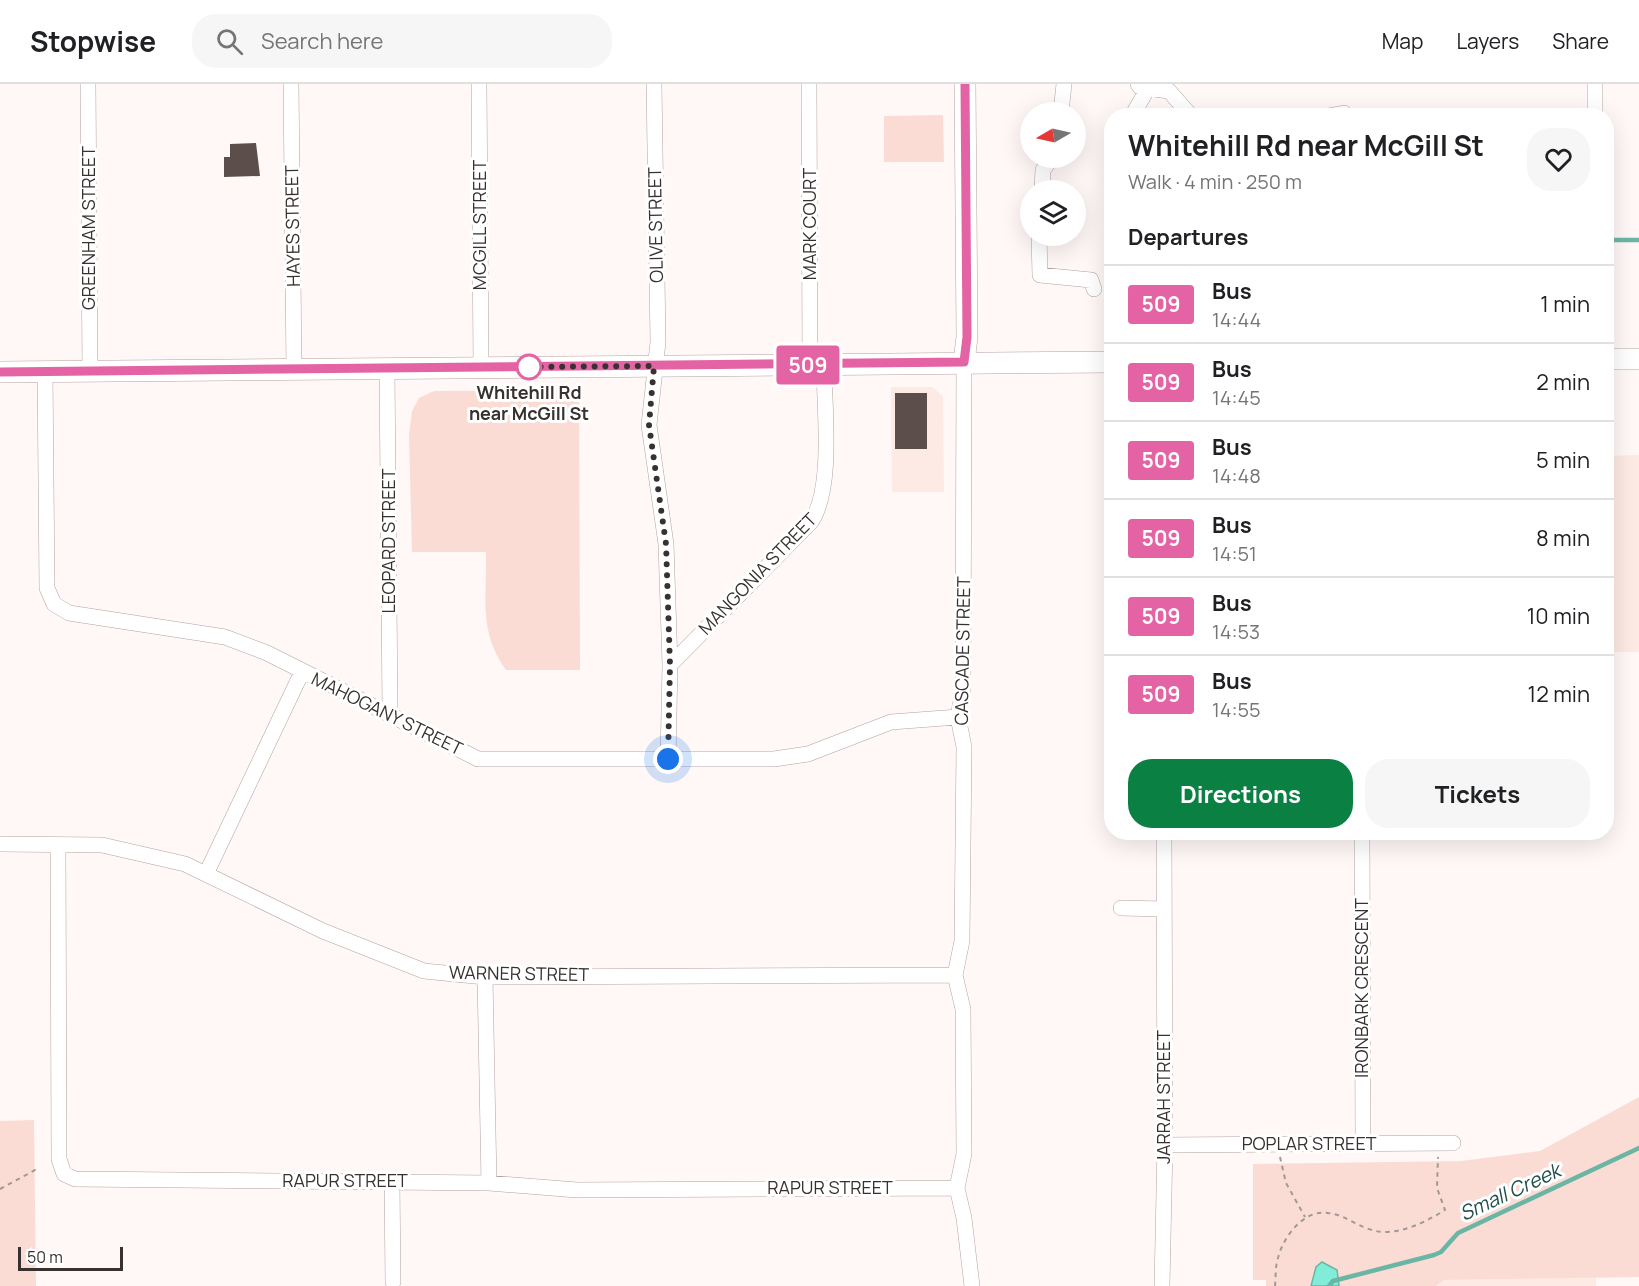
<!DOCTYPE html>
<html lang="en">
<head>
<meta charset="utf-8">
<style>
  body { margin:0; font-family:Manrope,sans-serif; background:#f6f6f6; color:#202124; height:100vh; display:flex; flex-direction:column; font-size:22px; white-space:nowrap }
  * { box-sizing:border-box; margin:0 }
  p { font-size:20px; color:#757577 }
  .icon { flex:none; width:33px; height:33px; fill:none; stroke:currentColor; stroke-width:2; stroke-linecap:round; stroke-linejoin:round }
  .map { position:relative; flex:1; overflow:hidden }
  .panel { position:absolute; left:1104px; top:24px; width:510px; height:732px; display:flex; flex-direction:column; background:#fff; border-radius:24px; box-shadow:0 6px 24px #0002 }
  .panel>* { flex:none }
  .badge { padding:0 12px; border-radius:4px; font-size:21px; line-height:39px }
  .needle { width:39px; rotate:261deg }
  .tools { position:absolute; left:1020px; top:18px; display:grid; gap:12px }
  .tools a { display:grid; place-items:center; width:66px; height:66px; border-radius:50%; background:#fff; box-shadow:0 6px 24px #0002; font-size:30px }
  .scale { position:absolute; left:18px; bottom:15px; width:105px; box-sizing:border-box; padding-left:6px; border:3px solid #37312f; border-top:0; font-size:16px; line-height:21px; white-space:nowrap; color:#37312f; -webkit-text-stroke:4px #fff; paint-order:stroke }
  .you { position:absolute; width:30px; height:30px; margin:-15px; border:4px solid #fff; border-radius:50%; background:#1a73e8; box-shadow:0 0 0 9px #1a73e833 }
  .map>.badge { position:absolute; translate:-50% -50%; box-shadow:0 0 0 3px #fff }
  h2 { padding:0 24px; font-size:22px; line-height:54px }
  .round { display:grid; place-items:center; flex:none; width:63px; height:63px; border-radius:24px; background:#f6f6f6 }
  .head { display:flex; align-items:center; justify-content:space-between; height:102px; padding:0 24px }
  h1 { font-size:28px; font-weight:700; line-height:45px }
  .cta { display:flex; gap:12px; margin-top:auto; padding:12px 24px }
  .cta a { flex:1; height:69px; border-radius:24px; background:#0b8043; color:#fff; font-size:24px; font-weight:700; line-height:69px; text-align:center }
  .cta a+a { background:#f6f6f6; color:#202124 }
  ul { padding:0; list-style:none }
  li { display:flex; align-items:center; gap:18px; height:78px; padding:0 24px; border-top:2px solid #e0e0e0 }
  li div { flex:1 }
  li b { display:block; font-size:22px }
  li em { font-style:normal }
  li .badge { min-width:66px; font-weight:700; text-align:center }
  header { display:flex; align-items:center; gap:36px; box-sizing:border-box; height:84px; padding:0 30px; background:#fff; border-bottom:2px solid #e0e0e0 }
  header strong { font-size:28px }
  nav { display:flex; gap:33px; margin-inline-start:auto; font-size:21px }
  .search { width:420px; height:54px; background:#f6f6f6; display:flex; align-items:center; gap:15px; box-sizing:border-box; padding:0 21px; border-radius:24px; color:#757577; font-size:22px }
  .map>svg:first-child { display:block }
</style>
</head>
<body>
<header>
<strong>Stopwise</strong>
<div class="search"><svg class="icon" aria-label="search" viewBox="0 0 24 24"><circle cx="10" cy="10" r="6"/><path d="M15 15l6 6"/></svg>Search here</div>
<nav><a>Map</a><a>Layers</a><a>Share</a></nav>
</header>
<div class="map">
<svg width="1639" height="1202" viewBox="0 0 1639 1202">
  <rect width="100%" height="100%" fill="#fff8f6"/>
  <path fill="#feeae4" d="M891,303H932L943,312L944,408H892Z
    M1639,371V568H1607V372Z
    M1596,1193V1202H1436L1444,1196Z"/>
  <path fill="#fbdcd4" d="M943,31L944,78H884V32Z
    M579,306L580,586H506C478,547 487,513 486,468H412L409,350L412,327L419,314L434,307Z
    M1639,1013V1193L1444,1196L1436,1202H1266V1196H1253V1080L1461,1077L1540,1067Z
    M34,1036L36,1202H0V1037Z"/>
  <path fill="#81edd8" stroke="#6bb5a5" stroke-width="1.5" d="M1322,1178L1337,1186L1339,1202H1311L1316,1183Z"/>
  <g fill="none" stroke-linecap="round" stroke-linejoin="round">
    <path stroke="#6bb5a5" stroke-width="4.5" d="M1606,156H1639
      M1329,1202L1333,1197L1434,1171L1441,1168L1458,1149L1639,1064"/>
  </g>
  <path fill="#5c4e4a" d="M256,59L260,92L224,93V73H230V60Z
    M895,309H927V365H895Z"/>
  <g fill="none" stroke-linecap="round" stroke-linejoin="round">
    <g stroke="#b3a39f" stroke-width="16">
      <path id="street" d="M88,0L90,288
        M291,0L294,285
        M479,0L481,283
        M654,0L658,258L649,341L666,460L670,581L668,675
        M809,0L810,281
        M1138,0L1140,3L1169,7L1191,32
        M1595,0V32
        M1061,28L1064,0
        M1132,32L1148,4
        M1328,32L1344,29
        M1042,106L1043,86L1052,74
        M1039,152L1040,191L1091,196L1094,205
        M964,278L963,607L958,633L964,663L962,857L955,891L963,925L964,1070L957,1104L964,1134L972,1202
        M387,285L390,628
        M45,288L47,504L54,520L69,529L225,553L267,569L478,675H774L808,670L891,638L958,633
        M670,581L811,438C834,404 824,323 824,280
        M1362,748L1363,1060
        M0,760L102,761L185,780L323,847L424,887L485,893L955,891
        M58,761L59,1075L64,1090L75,1095L489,1099L577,1106L957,1104
        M206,790L302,588
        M1121,824L1164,825
        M485,893L489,1099
        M1165,1061L1453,1059
        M392,1097L393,1198
        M1162,1202L1165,1061L1164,748"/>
    </g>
    <g stroke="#b3a39f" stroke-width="22">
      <path id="secondary" d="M1606,275H1639
        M964,278L967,253L965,0
        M0,288L1112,278"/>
    </g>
    <path stroke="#a09997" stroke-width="2" stroke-dasharray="4.5 4.5" stroke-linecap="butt" d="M1280,1073L1286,1099L1305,1133
      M0,1105L37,1085
      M1275,1202C1276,1193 1275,1183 1278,1174C1283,1153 1304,1125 1328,1129C1348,1131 1363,1148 1385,1148C1406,1148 1427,1137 1445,1126L1437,1104L1438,1073"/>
    <use href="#street" stroke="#fff" stroke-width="15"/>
    <use href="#secondary" stroke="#fff" stroke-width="21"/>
  </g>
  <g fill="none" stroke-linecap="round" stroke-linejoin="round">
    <g stroke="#fff" stroke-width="14">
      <path id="line" d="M0,288L964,278L967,253L965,0"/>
    </g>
    <use href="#line" stroke="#e463a4" stroke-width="9"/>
    <path stroke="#37312f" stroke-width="6" stroke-dasharray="0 10.8" d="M529,283H524L654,282L649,341L666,460L670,581L668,675"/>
  </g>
  <circle fill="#fff" stroke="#e463a4" stroke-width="3" cx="529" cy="283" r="12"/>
  <g text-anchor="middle" stroke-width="6" stroke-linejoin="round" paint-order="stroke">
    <g font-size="18" fill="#37312f" stroke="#fff">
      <text transform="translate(810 140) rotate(-90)" y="6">MARK COURT</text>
      <text transform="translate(480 141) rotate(-90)" y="6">MCGILL STREET</text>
      <text transform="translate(656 141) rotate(-91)" y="6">OLIVE STREET</text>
      <text transform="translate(293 142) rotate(-91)" y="6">HAYES STREET</text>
      <text transform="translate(89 144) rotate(-90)" y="6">GREENHAM STREET</text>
      <text transform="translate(389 457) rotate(-90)" y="6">LEOPARD STREET</text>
      <text transform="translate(758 490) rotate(-46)" y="6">MANGONIA STREET</text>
      <text transform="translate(963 567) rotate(-89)" y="6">CASCADE STREET</text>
      <text transform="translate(387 630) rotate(26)" y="6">MAHOGANY STREET</text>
      <text transform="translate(519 890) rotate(1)" y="6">WARNER STREET</text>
      <text transform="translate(1362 904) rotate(-90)" y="6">IRONBARK CRESCENT</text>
      <text transform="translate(1164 1013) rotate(-90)" y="6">JARRAH STREET</text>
      <text x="1309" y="1066">POPLAR STREET</text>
      <text x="345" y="1103">RAPUR STREET</text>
      <text x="830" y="1110">RAPUR STREET</text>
    </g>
    <g font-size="18" font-weight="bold" fill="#37312f" stroke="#fff">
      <text x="529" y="315">Whitehill Rd<tspan x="529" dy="21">near McGill St</tspan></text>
    </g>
    <g font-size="20" font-style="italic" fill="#215048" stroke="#fff">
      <text transform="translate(1510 1108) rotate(-25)" y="7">Small Creek</text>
    </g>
  </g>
</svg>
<div class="tools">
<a><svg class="needle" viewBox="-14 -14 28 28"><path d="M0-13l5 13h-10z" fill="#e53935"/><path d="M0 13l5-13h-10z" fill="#757577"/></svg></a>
<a><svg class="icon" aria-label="layers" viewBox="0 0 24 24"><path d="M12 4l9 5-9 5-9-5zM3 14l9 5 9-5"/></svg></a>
</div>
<div class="scale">50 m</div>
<div class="you" style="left:668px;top:675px"></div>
<b class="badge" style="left:808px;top:281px;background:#e463a4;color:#fff">509</b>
<section class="panel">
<div class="head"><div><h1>Whitehill Rd near McGill St</h1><p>Walk · 4 min · 250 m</p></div><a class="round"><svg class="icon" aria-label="heart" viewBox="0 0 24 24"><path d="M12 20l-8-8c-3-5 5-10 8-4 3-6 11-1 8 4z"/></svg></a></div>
<h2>Departures</h2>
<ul>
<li><span class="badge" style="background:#e463a4;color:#fff">509</span><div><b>Bus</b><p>14:44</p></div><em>1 min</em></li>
<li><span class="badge" style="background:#e463a4;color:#fff">509</span><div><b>Bus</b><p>14:45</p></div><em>2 min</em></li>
<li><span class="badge" style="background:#e463a4;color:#fff">509</span><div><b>Bus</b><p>14:48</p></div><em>5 min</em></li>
<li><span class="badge" style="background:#e463a4;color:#fff">509</span><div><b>Bus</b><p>14:51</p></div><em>8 min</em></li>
<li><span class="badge" style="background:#e463a4;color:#fff">509</span><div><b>Bus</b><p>14:53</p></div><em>10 min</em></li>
<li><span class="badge" style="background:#e463a4;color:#fff">509</span><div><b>Bus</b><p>14:55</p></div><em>12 min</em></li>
</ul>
<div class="cta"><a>Directions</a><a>Tickets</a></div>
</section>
</div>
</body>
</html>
